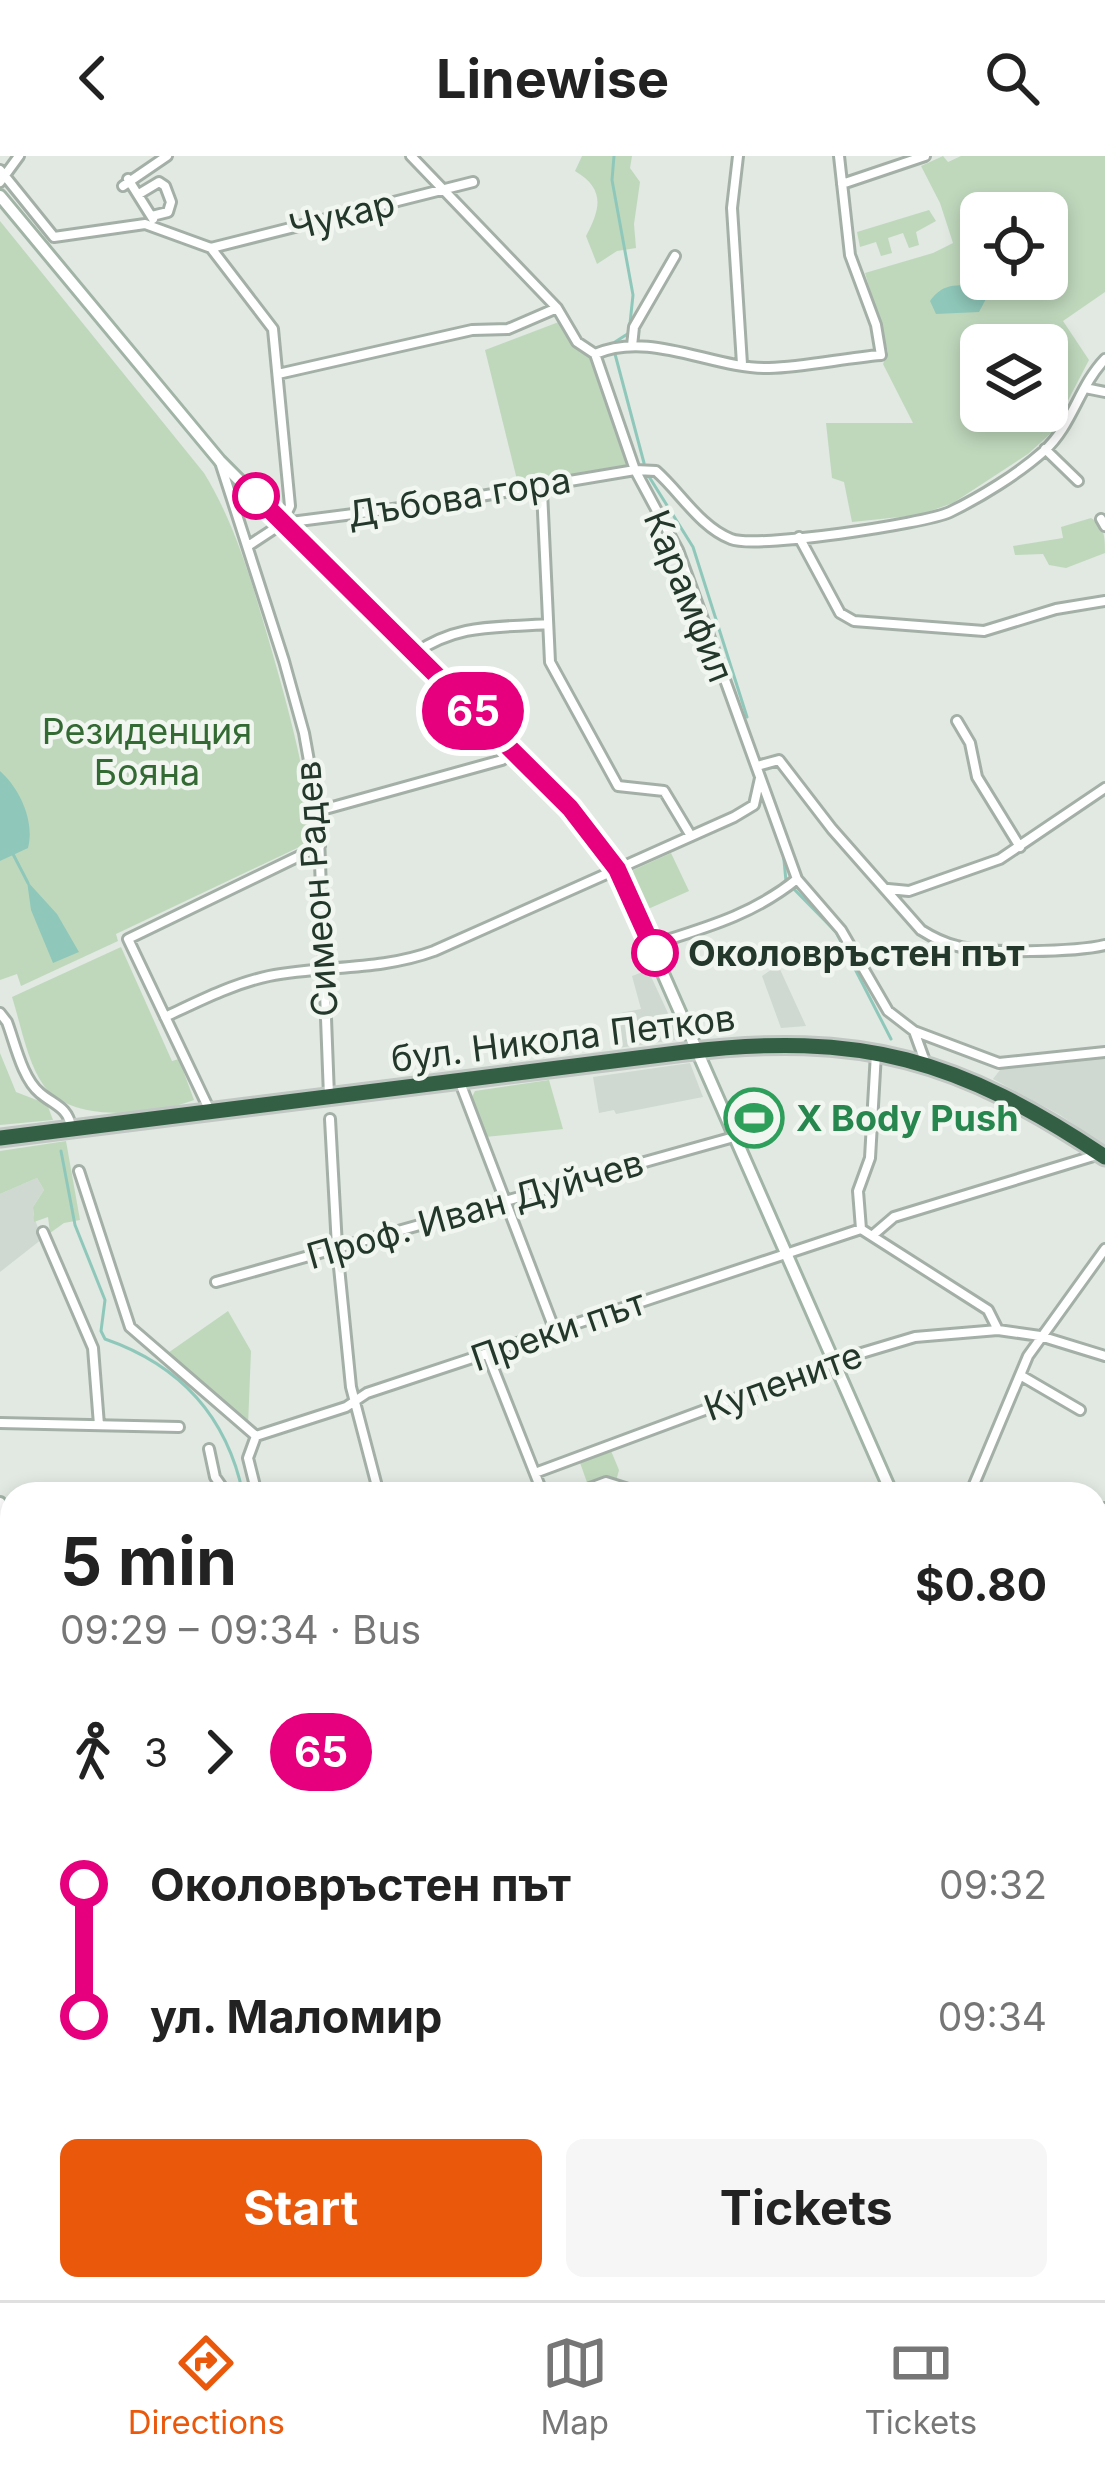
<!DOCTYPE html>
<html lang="en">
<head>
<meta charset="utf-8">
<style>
  body { margin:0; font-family:Inter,sans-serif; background:#f6f6f6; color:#222; height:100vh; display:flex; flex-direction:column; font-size:45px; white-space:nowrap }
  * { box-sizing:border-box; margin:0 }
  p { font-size:39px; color:#767676 }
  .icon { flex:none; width:66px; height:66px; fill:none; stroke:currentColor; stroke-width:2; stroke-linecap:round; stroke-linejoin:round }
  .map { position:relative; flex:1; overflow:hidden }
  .panel { position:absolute; left:0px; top:1326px; width:1107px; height:819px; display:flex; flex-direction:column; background:#fff; border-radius:36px 36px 0 0; box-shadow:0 6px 18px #0003 }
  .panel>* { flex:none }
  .badge { padding:0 24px; border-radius:39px; font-size:42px; line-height:78px }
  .fabs { position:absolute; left:960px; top:36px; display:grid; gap:24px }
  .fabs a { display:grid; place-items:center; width:108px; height:108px; border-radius:18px; background:#fff; box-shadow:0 6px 18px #0003; font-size:60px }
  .map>.badge { position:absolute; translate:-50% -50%; box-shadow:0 0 0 6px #fff }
  .legs { display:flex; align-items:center; gap:18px; height:132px; padding:0 60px; font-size:39px }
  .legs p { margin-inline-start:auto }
  .headline { display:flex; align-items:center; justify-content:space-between; height:204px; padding:0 60px }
  h1 { font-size:66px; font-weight:700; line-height:90px }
  .button { display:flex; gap:24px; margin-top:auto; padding:24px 60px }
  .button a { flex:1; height:138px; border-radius:18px; background:#ea580c; color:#fff; font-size:48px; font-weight:700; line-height:138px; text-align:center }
  .button a+a { background:#f6f6f6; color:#222 }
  ul { padding:0 60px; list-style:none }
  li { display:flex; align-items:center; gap:42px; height:132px; font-size:45px }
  li i { display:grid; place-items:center; width:18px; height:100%; margin:0 15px; background:currentColor }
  li i::after { content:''; width:30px; height:30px; margin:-15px; border:9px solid; border-radius:50%; background:#fff }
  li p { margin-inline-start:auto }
  li:first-child i { background:linear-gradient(#0000 50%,currentColor 0) }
  li:last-child i { background:linear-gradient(currentColor 50%,#0000 0) }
  header { display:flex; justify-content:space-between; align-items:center; height:156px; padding:0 60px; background:#fff; font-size:54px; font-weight:700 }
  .dock { display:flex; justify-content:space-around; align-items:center; height:168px; border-top:3px solid #e0e0e0; background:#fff; font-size:33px; color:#767676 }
  .dock a { display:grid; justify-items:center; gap:6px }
  .dock .selected { color:#ea580c }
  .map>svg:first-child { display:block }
</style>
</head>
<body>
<header><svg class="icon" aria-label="back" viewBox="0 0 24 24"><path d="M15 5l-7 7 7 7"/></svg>Linewise<svg class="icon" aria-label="search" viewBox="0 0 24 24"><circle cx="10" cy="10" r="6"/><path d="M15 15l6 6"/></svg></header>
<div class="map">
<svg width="1105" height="2144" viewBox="0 0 1105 2144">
  <rect width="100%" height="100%" fill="#e1e9e2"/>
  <path fill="#cfd9d1" d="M778,809L806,870L781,872L762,820Z
    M648,814L680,883L618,892L615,858L641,853L632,820Z
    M1105,900V990L1060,959L993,923L1003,910Z
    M690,907L703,941L616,958L614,954L599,957L593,921Z
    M37,1022L44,1034L33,1051V1058L42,1083L0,1116V1038Z"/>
  <path fill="#bfd8bc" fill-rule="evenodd" d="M582,0H632L630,12L640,26L634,68L636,92L617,95L597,108L586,80C601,52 605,33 575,15Z
    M943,0L948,6L961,0H1105V136L1063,165L1089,204L1051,277L1028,298L953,347L919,359L852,366L844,326L832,322L826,267H913L883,208L888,196L865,117L933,97L953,87L940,47L921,10ZM981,57H1047V123H981ZM981,189H1047V255H981Z
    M929,54L936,65L916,76L919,89L909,92L903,77L888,82L892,97L881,100L876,86L860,91L857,76Z
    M0,65L204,317C237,371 253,431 271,492C289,555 307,619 312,685L116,778L118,785L21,830L17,818L0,824Z
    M564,164L578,186L595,198L635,314L519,332L485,194Z
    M1091,362C1105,369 1105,382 1105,397L1066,412L1049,409L1043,398L1015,399L1013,390L1063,382L1061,371Z
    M671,697L689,735L648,753L631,715Z
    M121,791L172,905L179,903L194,944C156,959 72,968 44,930C27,906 21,869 12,841Z
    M0,897L16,936L47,948L53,964L0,969Z
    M549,924L563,973L485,981L471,943L475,935Z
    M66,985L80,1064L64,1067L50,1077L48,1061L34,1066L33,1051L44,1034L37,1022L0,1038V995Z
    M228,1155L251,1195L248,1269L165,1199Z
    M609,1290L619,1314L615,1329L589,1332L578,1301Z"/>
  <path fill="#8fc8ba" d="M969,129L987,141L979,156L936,158L930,145C941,130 950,129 969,129Z
    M0,615C20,633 35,665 28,692L0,705Z
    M27,725L57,758L79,796L53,807L31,754Z"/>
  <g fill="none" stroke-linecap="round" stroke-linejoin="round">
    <path stroke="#8fc8ba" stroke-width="3" d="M614,0L612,24L633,139L629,177L615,186V198L644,307
      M648,319L693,391L747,561
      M767,653L777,680
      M783,694L786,725L836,776L891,883
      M13,698L28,727
      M61,995L75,1069L105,1144L101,1175L105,1183C180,1209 227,1261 243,1338
      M429,2133L432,2144"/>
    <g stroke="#a4b0a7" stroke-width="14">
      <path id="street" d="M411,0L557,152L577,186L595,198L635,314L678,394L797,723L841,774L888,855L914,875L926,908
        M738,0L732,52L742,208
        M0,14L54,81L145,68L211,92L273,173L290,350L283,365
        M128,23L153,63
        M0,26L19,0
        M842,28L925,0
        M123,30L167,0
        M139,38L159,26L165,30L171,46L168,56L152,60
        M211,92L473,26
        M632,190L634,171L675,100
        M595,198C651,174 712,213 769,212C806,211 844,202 881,199L876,169L850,99L839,0
        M278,218L472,174L508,173L557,152
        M1085,232L1105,236
        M1045,293L1078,325
        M220,306L284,505L304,577L318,655L329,940
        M538,329L542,335L550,506L618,630L664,635L691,680
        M1101,363L1105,370
        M799,381L840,457L854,465L984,475L1056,453L1105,445
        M248,390L283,367L439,347L635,314L656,315C680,336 700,371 731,383C755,393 924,368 950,356C981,341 1018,318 1044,295C1072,270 1079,230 1105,203
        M415,497C459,467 497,472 548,468
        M957,565L970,587L977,621L1020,691
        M757,610L779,604L832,673L921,774C932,781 944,787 957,790C984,798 1077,796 1105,789
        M318,655L502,604L512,596
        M888,733L909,735L1000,703L1105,632
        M651,789C704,772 753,759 797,723
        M0,857L7,866C15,887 22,922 40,937C54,949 68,951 71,971
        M165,861C199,845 232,828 269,820C325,809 379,815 434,795L734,661L754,649L760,622
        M914,875L999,907L1105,896
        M876,897L870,1002L858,1035L861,1073L988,1154L998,1174
        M459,924L555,1175
        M210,955L128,783L320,690
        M330,963L337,1091L351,1231L379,1338
        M79,1015L130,1171L256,1280
        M43,1076L93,1192L99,1269
        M873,1079L894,1061L1100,998
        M216,1126L734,981
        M488,1199L543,1338
        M1020,1219L1080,1254
        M0,1267L179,1271
        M256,1280L346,1251L367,1237L861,1073
        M256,1280L248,1302L257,1338
        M209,1293L215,1321L227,1338
        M535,1317L845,1202L915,1181L998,1174L1040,1180L1105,1200
        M574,1338L606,1326L644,1338
        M970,1338L1028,1200L1105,1093
        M1095,1357L1105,1352
        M0,1414L12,1413
        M1095,1445L1105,1446
        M1095,1527L1101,1528
        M0,1555L12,1552
        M1095,1584L1105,1586
        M0,1820L12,1815
        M1095,1863L1105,1861
        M0,1960L12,1961
        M1095,2072L1105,2076
        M0,2098L12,2096
        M55,2133L56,2144
        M421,2133L424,2144
        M441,2133L444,2144
        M612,2133L615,2144
        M752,2133L756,2144
        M976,2133V2144"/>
    </g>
    <g stroke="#a1b4a6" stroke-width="16">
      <path id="secondary" d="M0,40L220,305L597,683L617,713L892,1338
        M0,1347L12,1393
        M1095,1726L1105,1744
        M205,2133L208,2144"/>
    </g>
    <g stroke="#c1c7c3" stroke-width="21">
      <path id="highway" d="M0,982L685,896C861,875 959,903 1105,1001"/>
    </g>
    <use href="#street" stroke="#fff" stroke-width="8"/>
    <use href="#secondary" stroke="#fff" stroke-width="10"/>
    <use href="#highway" stroke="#336045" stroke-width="15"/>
  </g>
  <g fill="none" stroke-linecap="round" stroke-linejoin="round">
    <g stroke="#fff" stroke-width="27">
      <path id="line-1" d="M256,340L570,652L617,713L655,797"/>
    </g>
    <use href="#line-1" stroke="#e6007e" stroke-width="18"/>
  </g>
  <defs>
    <g id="stadium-ring" transform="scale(3)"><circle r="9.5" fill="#f1f6f1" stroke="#2e9e5b" stroke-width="1.5"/><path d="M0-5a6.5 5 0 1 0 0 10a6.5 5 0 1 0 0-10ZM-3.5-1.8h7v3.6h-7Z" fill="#2e9e5b"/></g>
  </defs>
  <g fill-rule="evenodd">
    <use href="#stadium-ring" x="754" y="962"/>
  </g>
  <g fill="#fff" stroke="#e6007e" stroke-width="6">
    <circle cx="256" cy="340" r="21"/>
    <circle cx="655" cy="797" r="21"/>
  </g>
  <g text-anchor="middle" stroke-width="9" stroke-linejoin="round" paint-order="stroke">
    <g font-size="36" fill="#23382a" stroke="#f1f6f1">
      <text transform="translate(342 59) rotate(-14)" y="13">Чукар</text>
      <text transform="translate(459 341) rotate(-9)" y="13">Дъбова гора</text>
      <text transform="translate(689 440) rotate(68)" y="13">Карамфил</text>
      <text transform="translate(316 733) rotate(-94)" y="13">Симеон Радев</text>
      <text transform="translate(563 882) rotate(-7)" y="13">бул. Никола Петков</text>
      <text transform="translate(475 1053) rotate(-16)" y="13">Проф. Иван Дуйчев</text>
      <text transform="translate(558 1174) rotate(-19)" y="13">Преки път</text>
      <text transform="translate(783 1225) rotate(-20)" y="13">Купените</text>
    </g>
    <g font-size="36" fill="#336933" stroke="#f1f6f1">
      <text x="147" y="588">Резиденция<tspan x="147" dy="41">Бояна</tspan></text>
    </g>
    <g font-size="36" font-weight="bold" fill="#23382a" stroke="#f1f6f1" text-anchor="start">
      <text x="688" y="810">Околовръстен път</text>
    </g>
    <g font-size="36" font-weight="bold" fill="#27864d" stroke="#f1f6f1" text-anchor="start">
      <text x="796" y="975">X Body Push</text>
    </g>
  </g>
</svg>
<div class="fabs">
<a><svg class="icon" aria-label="locate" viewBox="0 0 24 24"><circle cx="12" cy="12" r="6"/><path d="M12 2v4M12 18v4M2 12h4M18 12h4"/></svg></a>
<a><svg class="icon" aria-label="layers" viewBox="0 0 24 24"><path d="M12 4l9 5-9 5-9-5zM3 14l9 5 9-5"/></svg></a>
</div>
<b class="badge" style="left:473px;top:555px;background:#e6007e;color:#fff">65</b>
<section class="panel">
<div class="headline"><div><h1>5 min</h1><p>09:29 – 09:34 · Bus</p></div><b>$0.80</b></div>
<div class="legs"><svg class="icon" aria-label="walk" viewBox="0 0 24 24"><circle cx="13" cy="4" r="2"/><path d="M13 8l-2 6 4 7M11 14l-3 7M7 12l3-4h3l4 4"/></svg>3<svg class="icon" aria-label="forward" viewBox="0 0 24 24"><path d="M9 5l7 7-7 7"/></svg><b class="badge" style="background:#e6007e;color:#fff">65</b></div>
<ul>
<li><i style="color:#e6007e"></i><b>Околовръстен път</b><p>09:32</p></li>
<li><i style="color:#e6007e"></i><b>ул. Маломир</b><p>09:34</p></li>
</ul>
<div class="button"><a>Start</a><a>Tickets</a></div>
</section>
</div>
<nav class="dock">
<a class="selected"><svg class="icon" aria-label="directions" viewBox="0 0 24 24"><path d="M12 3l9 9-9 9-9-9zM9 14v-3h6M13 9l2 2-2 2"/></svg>Directions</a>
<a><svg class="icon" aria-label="map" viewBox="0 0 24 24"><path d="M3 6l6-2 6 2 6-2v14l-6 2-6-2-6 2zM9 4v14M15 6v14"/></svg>Map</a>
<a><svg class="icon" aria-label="tickets" viewBox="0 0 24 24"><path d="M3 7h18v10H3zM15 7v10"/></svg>Tickets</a>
</nav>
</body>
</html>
